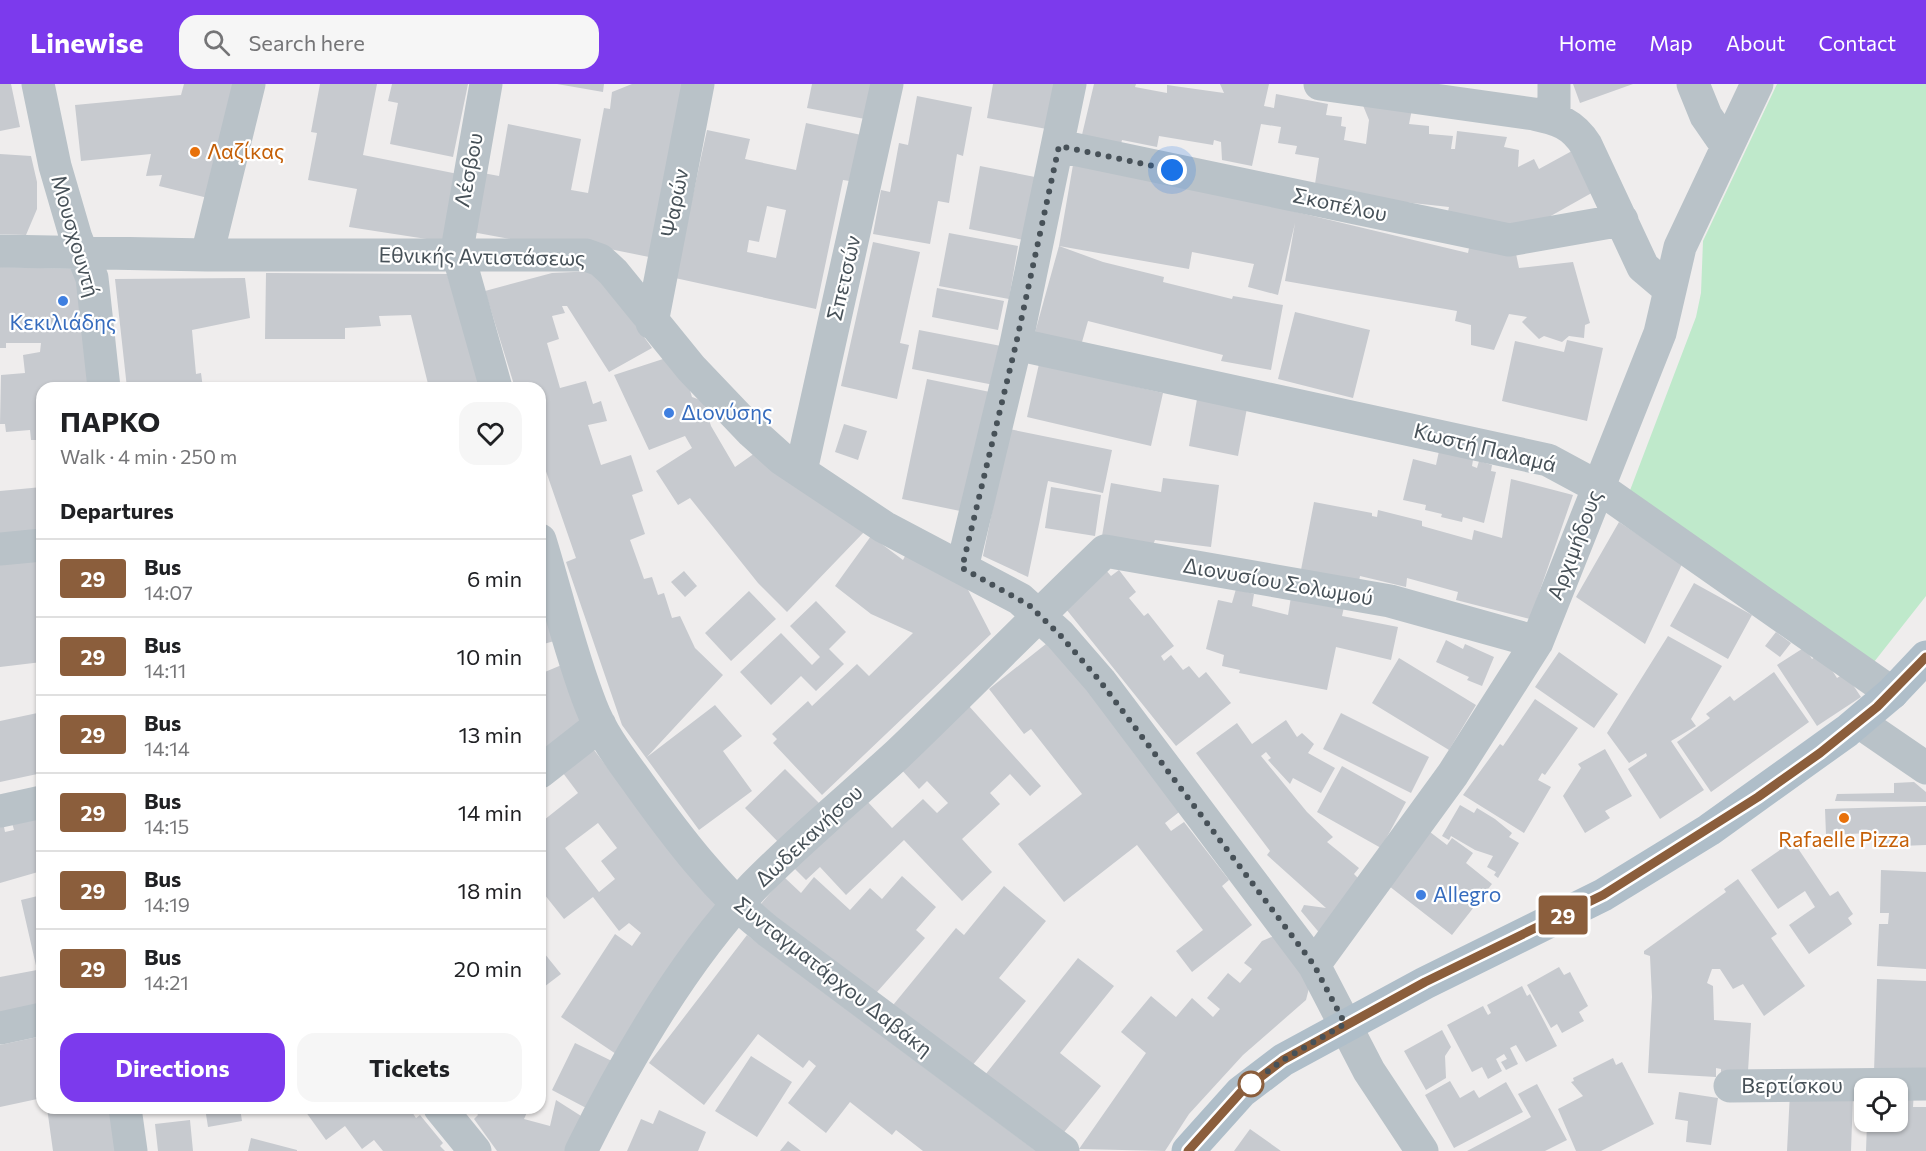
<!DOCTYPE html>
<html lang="en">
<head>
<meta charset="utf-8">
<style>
  body { margin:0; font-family:Commissioner,sans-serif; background:#f6f6f6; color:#202124; height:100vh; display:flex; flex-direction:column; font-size:22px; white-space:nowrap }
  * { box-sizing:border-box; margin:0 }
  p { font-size:20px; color:#757577 }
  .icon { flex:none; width:33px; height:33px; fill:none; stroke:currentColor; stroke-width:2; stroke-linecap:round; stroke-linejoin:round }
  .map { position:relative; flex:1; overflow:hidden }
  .sheet { position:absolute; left:36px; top:298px; width:510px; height:732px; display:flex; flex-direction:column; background:#fff; border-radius:18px; box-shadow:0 2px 4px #0004 }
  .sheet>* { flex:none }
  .badge { padding:0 12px; border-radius:4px; font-size:21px; line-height:39px }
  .tools { position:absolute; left:1854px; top:994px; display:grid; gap:12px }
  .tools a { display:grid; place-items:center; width:54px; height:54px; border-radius:12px; background:#fff; box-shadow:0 2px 4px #0004; font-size:30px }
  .you { position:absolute; width:30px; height:30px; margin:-15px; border:4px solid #fff; border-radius:50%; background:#1a73e8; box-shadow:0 0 0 9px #1a73e833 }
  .map>.badge { position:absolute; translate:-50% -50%; box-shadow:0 0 0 3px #fff }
  h2 { padding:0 24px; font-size:22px; line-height:54px }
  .round { display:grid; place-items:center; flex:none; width:63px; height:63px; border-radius:18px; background:#f6f6f6 }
  .head { display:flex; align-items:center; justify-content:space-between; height:102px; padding:0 24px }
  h1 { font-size:28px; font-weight:700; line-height:45px }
  .cta { display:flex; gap:12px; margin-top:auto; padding:12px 24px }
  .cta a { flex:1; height:69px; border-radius:18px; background:#7c3aed; color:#fff; font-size:24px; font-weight:700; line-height:69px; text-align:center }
  .cta a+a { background:#f6f6f6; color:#202124 }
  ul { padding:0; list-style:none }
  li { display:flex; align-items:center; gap:18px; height:78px; padding:0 24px; border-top:2px solid #e0e0e0 }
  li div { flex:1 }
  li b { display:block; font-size:22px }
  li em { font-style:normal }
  li .badge { min-width:66px; font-weight:700; text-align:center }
  header { display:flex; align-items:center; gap:36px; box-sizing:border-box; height:84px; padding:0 30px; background:#7c3aed; color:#fff }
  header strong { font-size:28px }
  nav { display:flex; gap:33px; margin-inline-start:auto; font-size:21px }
  .search { width:420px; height:54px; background:#f6f6f6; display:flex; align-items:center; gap:15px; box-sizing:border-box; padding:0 21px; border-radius:18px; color:#757577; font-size:22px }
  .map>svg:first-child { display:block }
</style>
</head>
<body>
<header>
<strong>Linewise</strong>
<div class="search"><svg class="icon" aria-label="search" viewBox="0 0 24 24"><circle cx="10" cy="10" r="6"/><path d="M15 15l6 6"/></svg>Search here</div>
<nav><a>Home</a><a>Map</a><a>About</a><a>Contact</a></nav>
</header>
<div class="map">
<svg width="1926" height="1067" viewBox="0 0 1926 1067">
  <rect width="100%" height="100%" fill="#efeded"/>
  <path fill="#bfe9cb" d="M1777,0H1926V512L1874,578L1629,409L1696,233L1701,209L1703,157Z"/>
  <path fill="#c7cacf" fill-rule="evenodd" d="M0,0H11L20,43L0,47Z
    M184,0H240L212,115L159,102L162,91L146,92L151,70L81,77L75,21L181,11Z
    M320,0H377L363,71L458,90L446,158L349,143L357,105L308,96L317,49L311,48Z
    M392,0H468L453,73L390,60L398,19L388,17Z
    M557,0H604L603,8Z
    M632,0H685L654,174L580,159L521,157L472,148L483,89L499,92L508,40L581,55L571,106L588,109L604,24L610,25L612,8Z
    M812,0H871L865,35L807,24Z
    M993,0H1060L1052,46L987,34Z
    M1094,0H1136L1135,3L1167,9V1L1224,9L1220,0H1269L1264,22L1274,24L1276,10L1328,20L1326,31L1342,33L1341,42L1346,43L1344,56L1366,60L1369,36L1362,19L1412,25L1409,40L1429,42V50L1453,52L1451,65H1455L1457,47L1507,53L1504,63L1519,66L1518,83L1534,75L1539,85L1581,62L1604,102L1540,138L1522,142L1447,132L1449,123L1358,113V108L1315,100L1319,74L1295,70L1297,62L1278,59L1281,43L1261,40L1252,82L1222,76L1221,58L1214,56L1213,61L1159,52L1157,63L1122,56L1120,64L1081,55Z
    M1573,0H1633L1580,19Z
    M917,12L972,23L963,72L957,70L949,119L938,117L930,160L873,150L881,106L890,108L899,59L908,61Z
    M806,39L866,52L856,98L843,96L816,225L675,194L707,46L750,55L745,75L796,86ZM767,122L786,126L776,174L747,168L749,156L759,158Z
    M0,70L31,72L37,98V125L26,151L0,150Z
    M1074,75L1468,169L1470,159L1515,165L1519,184L1573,178L1590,239L1585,241L1584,254L1569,252L1562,258L1544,252L1539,255L1522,238L1527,233L1509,230L1494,266L1471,261V241L1455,237L1457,227L1285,197L1295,139L1278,211L1248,203L1254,180L1192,168L1189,185L1059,162L1103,178L1164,193L1163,198L1232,215L1233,212L1283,221L1271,286L1221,277L1223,271L1088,237L1080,265L1034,252L1059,162Z
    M980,82L1040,94L1029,157L969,145Z
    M949,149L1018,162L1009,215L939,202Z
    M873,158L920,168L900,259L909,261L897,315L841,302Z
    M0,183L81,185L94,304H42V367L39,356H31L30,346L6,348L5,340H0L1,291L25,289L23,271L40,268L41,259H6V264H0Z
    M596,187L652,264L609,288L567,222H562L565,229L552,232L559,255L547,259L560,304L586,297L593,320L601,317L607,337L588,341L601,381L631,371L643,407L632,411L645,450L630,456L644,495L652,493L658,511L664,509L672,534L680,532L695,564L723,591L647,673L715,621L742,652L723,667L752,707L699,746L622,641L566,478L576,474L540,370V304H515L485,207L552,189Z
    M266,189L447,190L483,304H429L411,231L379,232L381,242L345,244V255H265Z
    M245,194L250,234L192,246L196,290L201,289L203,304H127L115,195Z
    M937,204L1004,217L998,246L932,233Z
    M1295,228L1370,246L1353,314L1278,295Z
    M919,246L1001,262L994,301L912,285Z
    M1567,256L1603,264L1587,337L1502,317L1515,257L1564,268Z
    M663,275L689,303L692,313L703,317L711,342L735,383L755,369L864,448L787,528L758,499L690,414L678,421L656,387L692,364L685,352L649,366L614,291Z
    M1039,280L1163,309L1151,362L1027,333Z
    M927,295L990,308L965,428L902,415Z
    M250,298L251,304H206V300Z
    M1197,315L1247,324L1238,372L1189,362Z
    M844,340L867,347L858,376L835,368Z
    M1009,345L1112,366L1103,409L1048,397L1028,493L983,472Z
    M1439,367L1473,376L1472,382L1477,384L1479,377L1492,381L1491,387L1496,388L1484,439L1463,433L1462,438L1441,433L1442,430L1425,426L1426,421L1403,416L1413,375L1436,381Z
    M1163,394L1219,401L1211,463L1155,456L1153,461L1102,452L1111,399L1161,408Z
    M1511,395L1573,411L1530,535L1456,516L1458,508L1407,494L1406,503L1360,492L1359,497L1301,486L1314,418L1372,429V432L1377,433L1378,426L1422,437V442L1472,456L1474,446L1502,454Z
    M42,403V450L0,454V407Z
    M1051,403L1101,411L1095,452L1045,444Z
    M1619,438L1682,480L1645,560L1576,513Z
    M871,452L903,476L906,470L965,500L991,550L822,711L773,659L777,655L772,650L808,617L812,622L857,580L869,592L913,549L871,530L835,502Z
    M42,474V578L0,583V478Z
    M1105,485L1111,492L1119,486L1136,508L1129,514L1144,532L1148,529L1174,562L1161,572L1164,577L1171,571L1183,586L1189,582L1199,594L1206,588L1231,619L1176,662L1062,520Z
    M684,487L697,502L685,513L671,498Z
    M540,499L558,556L540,561Z
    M1694,499L1752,531L1728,575L1670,542Z
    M1236,505L1254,510L1252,522L1288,531L1291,513L1344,523L1342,532L1398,543L1391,576L1336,563L1327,606L1239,589L1240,586L1222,582L1224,571L1206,565L1218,516L1232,519Z
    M749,507L776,535L731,577L705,549Z
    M816,517L846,548L829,565L844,580L816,607L801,592L771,621L740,588L781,549L812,581L820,573L790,542Z
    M1776,548L1791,559L1780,573L1765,562Z
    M1668,552L1722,582L1691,635L1696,642L1671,657L1704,706L1660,735L1628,685L1647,672L1646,669L1629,679L1607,649Z
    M1051,556L1183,725L1165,739L1171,747L1184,738L1229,796L1222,802L1252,841L1192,888L1176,867L1203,846L1137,761L1064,818L1018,760L1082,710L1031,645L1024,650L989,605Z
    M1446,556L1463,565L1465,560L1494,573L1482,602L1467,596L1469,593L1436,578Z
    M1805,563L1812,575L1821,569L1837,594L1845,589L1861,613L1817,642L1777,581Z
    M1559,568L1618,610L1594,644L1535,603Z
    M1399,574L1476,621L1449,666L1372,619Z
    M564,580L582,640L540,668V590Z
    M1774,588L1809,638L1711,708L1677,658L1710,634L1706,630L1730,612L1734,617Z
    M1535,615L1578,644L1545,691L1542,689L1538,696L1551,703L1524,749L1463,711L1500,660L1503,662Z
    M968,621L1041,702L1030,712L1010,690L990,709L1000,720L962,755L992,788L962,817L904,756L846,811L820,783L806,796L794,784L866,716L892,744L923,715L937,729L948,719L927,697L919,705L900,684Z
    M42,628V689L0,698V637Z
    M1341,629L1429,673L1411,709L1323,665Z
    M1286,636L1297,653L1302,649L1314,660L1308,669L1335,684L1321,709L1293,694L1290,700L1268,676L1271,674L1266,668L1261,672L1307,728L1333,753L1327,758L1359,784L1354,790L1364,800L1322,852L1301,827L1304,821L1326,824L1267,771L1270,767L1196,669L1237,639L1252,660Z
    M591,662L690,792L720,817L616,970L561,933L615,850L632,862L641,849L629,839L619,847L593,813L564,835L540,805V731L544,736L578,709L560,685ZM598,739L617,764L601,777L615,795L599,808L565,764Z
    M1605,665L1632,712L1605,727L1610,734L1585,749L1563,712L1581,684L1578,680Z
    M1342,682L1406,718L1381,764L1317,728Z
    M785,685L822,722L782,762L745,724Z
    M1914,698L1926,708V718L1835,717L1837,710L1894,709V699Z
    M1460,721L1474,729L1477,724L1495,735L1512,749L1509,753L1519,759L1498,794L1494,791L1496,788L1487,783L1493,772L1475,766L1451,752L1449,756L1442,752Z
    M1926,722V761L1876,763V758H1871V749L1826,751L1825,725Z
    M40,728L42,800L38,788L0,799V743H4L5,748L14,746L11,735Z
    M1430,748L1447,761L1452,754L1473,769L1466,779L1492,800L1452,851L1389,802Z
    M1793,757L1830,812L1838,807L1853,830L1848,834L1852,840L1809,870L1789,841L1815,823L1805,807L1778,825L1751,786Z
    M1881,786L1926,788V885L1877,882L1879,840H1888L1889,829H1880Z
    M902,792L936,823L916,846L925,854L869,917L761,820L784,793L801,809L814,793L850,826L870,804L882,815Z
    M1738,795L1777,850L1771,854L1805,902L1764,932L1743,900L1733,905L1720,885H1712L1707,899L1713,902L1714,936L1751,939L1748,987L1721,991V985L1716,984V993L1648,989L1652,913L1650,872L1644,870V867L1726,808L1724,805Z
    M1004,802L1046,837L999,894L1026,917L971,983L889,926L956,844L964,851Z
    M42,811V928L0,937V893L37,886L21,816Z
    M1281,849L1313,888L1306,916L1243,971L1189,1030L1165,1067L1079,1065L1146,969L1121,948L1151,912L1176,933L1192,914L1213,933L1220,925L1207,914L1228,889L1240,899L1252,885L1244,879L1262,857Z
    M747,851L1036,1067H923L896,1046L892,1051L850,1018L826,1049L788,1019L816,982L809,976L803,984L758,950L704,1021L649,979Z
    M540,864L561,890L540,906Z
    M1078,874L1114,902L1060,969L1101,1002L1057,1057L981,996Z
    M1559,883L1564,891L1570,888L1588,922L1579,928L1584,937L1562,949L1557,940L1551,944L1527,901Z
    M1877,895L1926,897V990L1874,988Z
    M1522,902L1527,912L1530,910L1557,962L1526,978L1516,961L1510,964L1518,980L1506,986L1501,978L1507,975L1504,970L1496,975L1502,987L1488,995L1482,983L1472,988L1447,941L1483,922L1488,931L1491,929L1487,921Z
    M1442,946L1451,963L1445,972L1446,994L1426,1006L1404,967Z
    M42,952V1014L0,1023V961Z
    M575,959L614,978L590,1026L552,1006Z
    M751,972L792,998L757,1053L715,1027Z
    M1613,974L1616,981L1622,978L1654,1040L1601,1067H1576L1558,1025L1583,1012L1571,998L1574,997L1573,994Z
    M1450,997L1460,1014L1474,1006L1479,1014L1506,998L1523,1028L1454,1064L1425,1011Z
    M1537,1000L1567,1056L1545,1067H1467L1531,1033L1518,1010Z
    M1898,1006L1914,1007L1913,1023H1926V1067H1866L1867,1038H1898Z
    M1679,1008L1718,1014L1711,1061L1686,1058L1688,1037L1675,1035Z
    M1790,1008L1853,1011L1851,1067H1787Z
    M556,1016L589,1037L573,1067H497L474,1035L478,1031L474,1024H529L524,1035L550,1042Z
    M47,1024H112L117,1067H53Z
    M205,1024H240L242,1037L208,1043Z
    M303,1024H417L412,1028L416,1034L420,1031L443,1059L440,1062L445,1067H383L374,1056L362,1065L345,1042L326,1056Z
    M659,1026L706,1048L698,1067H627L641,1035L653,1040Z
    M190,1036L193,1067H158L155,1040Z
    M1250,1045L1281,1067H1234Z
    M251,1054L297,1066V1067H248Z
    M788,1057L801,1067H780Z"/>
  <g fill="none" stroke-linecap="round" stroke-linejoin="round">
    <path stroke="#b9c2c8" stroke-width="33" d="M38,0L55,82L76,154L92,194L104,304
      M486,0L457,166L496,304
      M1320,0L1534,30C1558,35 1573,40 1586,61L1643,183L1669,205
      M1554,0V34
      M1693,0L1706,32L1726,61
      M1059,62L1509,156L1622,136
      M0,167L207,171H586L600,176L613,188L691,284L752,348L782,375L884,443L1020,515L1060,551L1100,597L1314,881L1369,987L1422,1067
      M207,171L249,0
      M652,239L698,0
      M1016,260L1548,376L1598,403L1892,609
      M801,387L887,0
      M540,456C557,511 570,569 591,622C602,651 621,675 639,700C677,753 717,806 768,847L1063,1067
      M0,465L42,461
      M962,484L1016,260L1070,0
      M1859,638L1926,684
      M540,688L600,641
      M0,727L42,718
      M1314,881L1453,690L1537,558L1660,249L1680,163L1757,0
      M0,944L42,935
      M1730,1002L1926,1000
      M125,1024L131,1067
      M440,1024L475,1067
      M581,1067C626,976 683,876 754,802C799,756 850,714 898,670C968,603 1035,534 1105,467L1390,517L1537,558"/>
    <path stroke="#afbec9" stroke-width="33" d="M1188,1067L1241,1008L1283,976L1425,899L1603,811L1709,746L1847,647L1892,609L1926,573"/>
  </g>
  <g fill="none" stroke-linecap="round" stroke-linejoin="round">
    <g stroke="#fff" stroke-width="14">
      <path id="line" d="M1188,1067L1241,1008L1283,976L1425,898L1603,811L1758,713L1820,669L1877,623L1926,573"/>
    </g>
    <use href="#line" stroke="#8b5e3c" stroke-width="9"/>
    <path stroke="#475158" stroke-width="6" stroke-dasharray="0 10.8" d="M1172,86L1059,62L1016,260L962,484L1029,521L1060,551L1100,597L1314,881L1345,940L1283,976L1251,1000"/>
  </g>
  <g fill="#e8710a" stroke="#fff" stroke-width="2">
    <circle cx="195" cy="68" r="6"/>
    <circle cx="1844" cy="734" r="6"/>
  </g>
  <g fill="#3f7fe0" stroke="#fff" stroke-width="2">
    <circle cx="63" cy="217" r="6"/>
    <circle cx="669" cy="329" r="6"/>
    <circle cx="1421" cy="811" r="6"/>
  </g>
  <circle fill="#fff" stroke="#8b5e3c" stroke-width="3" cx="1251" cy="1000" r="12"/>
  <g text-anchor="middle" stroke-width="4.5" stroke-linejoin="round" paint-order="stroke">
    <g font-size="21" fill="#c56008" stroke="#fff" text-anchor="start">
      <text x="207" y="75">Λαζίκας</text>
      <text x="1844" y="763" text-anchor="middle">Rafaelle Pizza</text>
    </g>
    <g font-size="21" fill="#475158" stroke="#fff">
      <text transform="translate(469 86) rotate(-79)" y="7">Λέσβου</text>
      <text transform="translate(675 119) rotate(-79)" y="7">Ψαρών</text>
      <text transform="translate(1340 121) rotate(12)" y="7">Σκοπέλου</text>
      <text transform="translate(75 152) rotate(74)" y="7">Μουσχουντή</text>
      <text transform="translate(482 173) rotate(1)" y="7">Εθνικής Αντιστάσεως</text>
      <text transform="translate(844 194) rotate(-77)" y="7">Σπετσών</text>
      <text transform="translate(1485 364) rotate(14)" y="7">Κωστή Παλαμά</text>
      <text transform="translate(1575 461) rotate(-69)" y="7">Αρχιμήδους</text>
      <text transform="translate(1278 498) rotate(10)" y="7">Διονυσίου Σολωμού</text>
      <text transform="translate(809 752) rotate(-43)" y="7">Δωδεκανήσου</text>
      <text transform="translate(833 893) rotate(38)" y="7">Συνταγματάρχου Δαβάκη</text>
      <text x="1792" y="1009">Βερτίσκου</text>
    </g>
    <g font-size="21" fill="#366cbe" stroke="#fff" text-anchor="start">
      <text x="63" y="246" text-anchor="middle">Κεκιλιάδης</text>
      <text x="681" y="336">Διονύσης</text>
      <text x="1433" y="818">Allegro</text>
    </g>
  </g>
</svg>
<div class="tools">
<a><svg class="icon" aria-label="locate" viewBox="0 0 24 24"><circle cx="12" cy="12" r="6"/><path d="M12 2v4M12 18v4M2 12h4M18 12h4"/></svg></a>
</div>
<div class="you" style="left:1172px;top:86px"></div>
<b class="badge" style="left:1563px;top:831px;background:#8b5e3c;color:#fff">29</b>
<section class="sheet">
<div class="head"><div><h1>ΠΑΡΚΟ</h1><p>Walk · 4 min · 250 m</p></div><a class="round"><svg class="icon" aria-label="heart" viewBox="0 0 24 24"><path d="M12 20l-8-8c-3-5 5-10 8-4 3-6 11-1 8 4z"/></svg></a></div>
<h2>Departures</h2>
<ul>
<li><span class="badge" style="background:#8b5e3c;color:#fff">29</span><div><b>Bus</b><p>14:07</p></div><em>6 min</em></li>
<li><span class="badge" style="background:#8b5e3c;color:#fff">29</span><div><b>Bus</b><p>14:11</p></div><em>10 min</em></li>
<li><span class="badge" style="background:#8b5e3c;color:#fff">29</span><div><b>Bus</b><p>14:14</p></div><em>13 min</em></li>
<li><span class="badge" style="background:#8b5e3c;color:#fff">29</span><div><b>Bus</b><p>14:15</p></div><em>14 min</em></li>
<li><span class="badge" style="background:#8b5e3c;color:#fff">29</span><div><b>Bus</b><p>14:19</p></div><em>18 min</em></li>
<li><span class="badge" style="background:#8b5e3c;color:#fff">29</span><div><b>Bus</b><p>14:21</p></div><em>20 min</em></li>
</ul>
<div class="cta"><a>Directions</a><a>Tickets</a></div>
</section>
</div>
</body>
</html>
